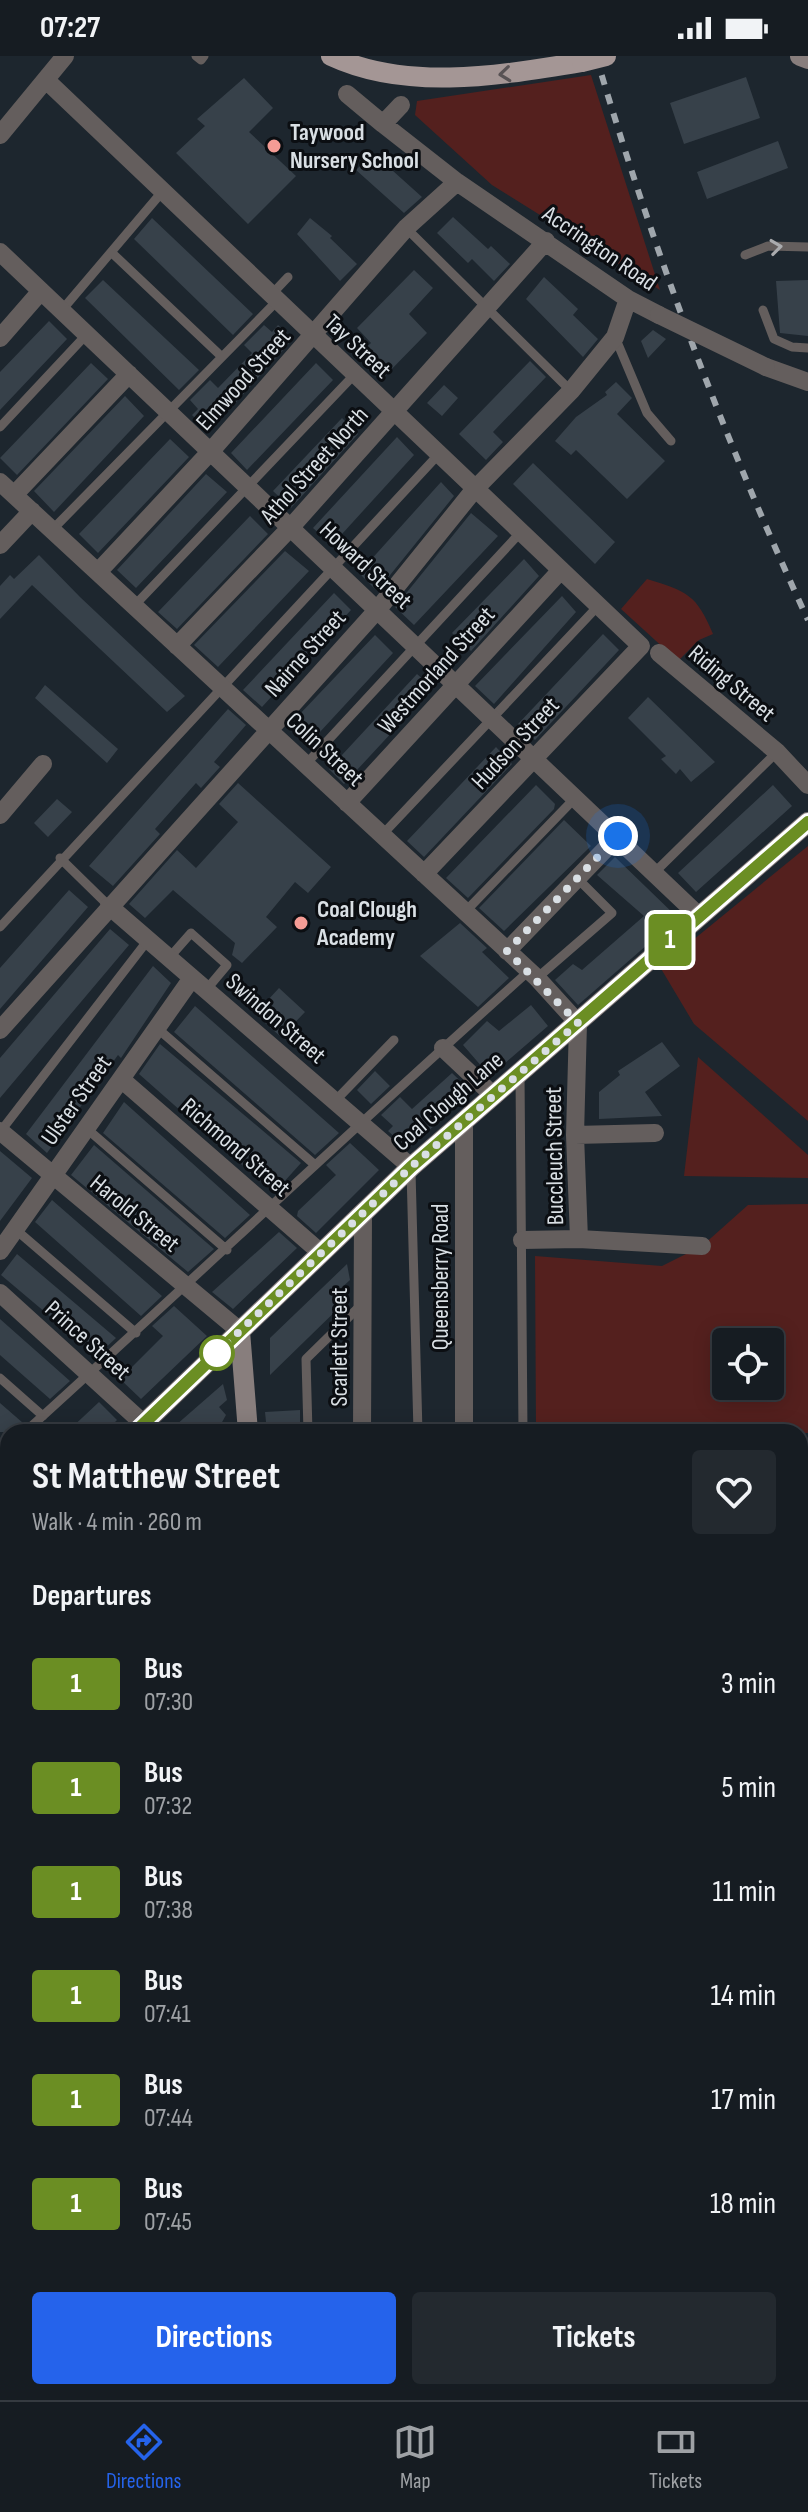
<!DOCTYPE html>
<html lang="en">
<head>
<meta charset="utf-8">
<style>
  body { margin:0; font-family:"Sofia Sans Condensed",sans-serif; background:#23292f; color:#f1f3f6; height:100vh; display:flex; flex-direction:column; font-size:30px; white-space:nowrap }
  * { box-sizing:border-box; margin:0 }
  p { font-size:26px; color:#9ea1a5 }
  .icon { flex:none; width:44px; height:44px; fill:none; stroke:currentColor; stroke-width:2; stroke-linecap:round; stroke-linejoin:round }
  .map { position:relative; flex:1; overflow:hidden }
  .side { position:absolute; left:0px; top:1368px; width:808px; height:976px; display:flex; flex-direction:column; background:#161c22; border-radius:24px 24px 0 0; box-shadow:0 4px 20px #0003,0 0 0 2px #353a40 }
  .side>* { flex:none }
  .badge { padding:0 16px; border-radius:6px; font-size:28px; line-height:52px }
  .controls { position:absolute; left:712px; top:1272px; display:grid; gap:16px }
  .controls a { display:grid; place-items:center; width:72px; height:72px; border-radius:8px; background:#161c22; box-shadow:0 4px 20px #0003,0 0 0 2px #353a40; font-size:40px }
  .you { position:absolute; width:40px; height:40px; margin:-20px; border:6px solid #fff; border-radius:50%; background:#1a73e8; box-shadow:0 0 0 12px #1a73e833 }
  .map>.badge { position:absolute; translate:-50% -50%; box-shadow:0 0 0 4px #fff }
  h2 { padding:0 32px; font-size:30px; line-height:72px }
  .round { display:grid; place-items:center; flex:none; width:84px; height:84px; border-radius:8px; background:#23292f }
  .summary { display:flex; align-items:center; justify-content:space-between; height:136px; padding:0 32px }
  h1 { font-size:38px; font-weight:700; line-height:60px }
  .action { display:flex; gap:16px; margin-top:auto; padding:16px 32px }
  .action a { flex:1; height:92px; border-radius:8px; background:#2563eb; color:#fff; font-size:32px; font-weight:700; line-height:92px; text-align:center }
  .action a+a { background:#23292f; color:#f1f3f6 }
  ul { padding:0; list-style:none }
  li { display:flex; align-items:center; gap:24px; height:104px; padding:0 32px }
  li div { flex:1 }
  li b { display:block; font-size:30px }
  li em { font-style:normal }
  li .badge { min-width:88px; font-weight:700; text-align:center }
  .status { display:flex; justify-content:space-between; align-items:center; height:56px; padding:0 40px; background:#161c22; direction:ltr }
  .status svg { height:22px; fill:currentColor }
  .tab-bar { display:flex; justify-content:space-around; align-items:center; height:112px; border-top:2px solid #353a40; background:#161c22; font-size:22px; color:#9ea1a5 }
  .tab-bar a { display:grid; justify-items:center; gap:4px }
  .tab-bar .current { color:#2563eb }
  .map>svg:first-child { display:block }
</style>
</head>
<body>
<div class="status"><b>07:27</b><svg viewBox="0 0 49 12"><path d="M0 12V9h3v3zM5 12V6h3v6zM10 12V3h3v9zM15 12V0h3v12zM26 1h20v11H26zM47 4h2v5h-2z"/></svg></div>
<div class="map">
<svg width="808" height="2344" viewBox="0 0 808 2344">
  <rect width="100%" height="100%" fill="#1d262e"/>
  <path fill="#54201e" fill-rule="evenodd" d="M591,19L660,234L492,129L415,59L417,45Z
    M647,523C687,535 697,539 713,578L699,584L678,605L621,553Z
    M808,790V1065L694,968L660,911Z
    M698,1001L808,1099V1122L684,1120Z
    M808,1148V1377L536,1376L535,1200L662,1210L702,1190L748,1149ZM726,1286H770V1330H726Z"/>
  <path fill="#37414a" d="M746,21L760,62L684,88L670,47Z
    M244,22L273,52L249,76L296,120L248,168L176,97L205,70L197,63Z
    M778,85L788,112L707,143L697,116Z
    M373,97L422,141L404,157L356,114Z
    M453,161L488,193L491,190L510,208L494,225L472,203L468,207L437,177Z
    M152,162L253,258L233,279L134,183Z
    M310,162L332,180L330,182L357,208L340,225L297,178Z
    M414,214L433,232L409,258L427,277L383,322L359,298L371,287L357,272Z
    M544,221L578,253L573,259L598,283L583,301L526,243Z
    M103,224L199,314L179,334L85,242Z
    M808,224V280L780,277L776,225Z
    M49,265L67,283L0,354V316Z
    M264,269L272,276L278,269L293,283L209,376L192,359L198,353L190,344L210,324L218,332L252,297L244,289Z
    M653,274L666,283L648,302L641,285Z
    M530,305L546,321L493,376L503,386L486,404L459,378Z
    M91,307L108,323L17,419L0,402Z
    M316,307L333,324L247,414L231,397Z
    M616,326L632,342L617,358L665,405L627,443L576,394L571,399L555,385L576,361L607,339L605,336Z
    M444,329L458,342L442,360L427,347Z
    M125,340L144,360L54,456L34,435Z
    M342,362L358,378L291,452L273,435Z
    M397,381L414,399L332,489L313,472Z
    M170,383L189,401L98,497L79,478Z
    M533,407L615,486L595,508L513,428Z
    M206,418L227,436L136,532L117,514Z
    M441,426L454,440L378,534L375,533L359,517Z
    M471,457L498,480L414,569L395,551Z
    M250,460L268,478L177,573L158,556Z
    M285,495L309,515L218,611L194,589Z
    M39,499L80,541L185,640L167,656L32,529L0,563V530L10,519L14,523Z
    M524,503L539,520L471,595L452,577Z
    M334,537L351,554L262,651L243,634Z
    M562,540L576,556L494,648L475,630Z
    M603,578L619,594L535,684L518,668Z
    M375,579L393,597L319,677L298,660Z
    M417,618L433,632L344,728L329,713Z
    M45,629L118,693L107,707L35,642Z
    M648,641L715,706L691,726L680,713L676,718L661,703L666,700L628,662Z
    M228,653L246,669L214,706L220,711L201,732L196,727L155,773L160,778L113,830L89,810Z
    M496,691L512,708L424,801L407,785Z
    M238,727L331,811L308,837L295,826L266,861L277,871L242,907L232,899L235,887L173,834L145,862L129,848L177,794L196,812L238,766L219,748Z
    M536,729L555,748L554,753L468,842L446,822Z
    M773,729L792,750L696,836L678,817Z
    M57,743L72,756L48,781L34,767Z
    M564,764L591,790L504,875L479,852Z
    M615,801L678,862L578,949L555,924L573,908L582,914L644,860L597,819Z
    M69,834L88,851L0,953V912Z
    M460,867L487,892L482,896L509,922L478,951L420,900Z
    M110,873L129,889L0,1042V1002Z
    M153,910L171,927L121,1002L118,999L47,1097L26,1078Z
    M279,932L305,956L281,981L255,958Z
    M531,949L548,970L490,1020L463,989L487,965L499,975Z
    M195,950L339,1077L315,1099L174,976Z
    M662,986L680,1010L645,1036L662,1060L599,1063V1036L620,1019L618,1015Z
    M160,988L301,1107L274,1137L139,1018Z
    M375,1015L390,1030L371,1048L357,1034Z
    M452,1017L472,1036L408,1093L388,1075L393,1070L381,1059L400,1041L412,1053Z
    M124,1046L250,1159L225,1182L103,1077Z
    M350,1087L379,1114L316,1177L297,1160L298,1155L336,1119L326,1109Z
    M94,1089L214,1193L188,1216L71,1119Z
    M0,1095L32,1122L0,1165Z
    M52,1144L162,1240L141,1260L35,1166Z
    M279,1176L297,1192L233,1253L212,1236Z
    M17,1198L116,1282L97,1300L1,1219Z
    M347,1208L350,1224L338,1235L347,1244L270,1319V1282Z
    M174,1250L207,1280L141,1343L120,1323L163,1280L152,1270Z
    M0,1263L70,1325L50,1343L0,1299Z
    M223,1328L227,1344L219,1351L226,1359L221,1368L212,1376H168Z
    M99,1346L117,1364L105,1376H67Z
    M0,1347L23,1367L17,1376H0Z
    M300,1354V1376H267L265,1356Z"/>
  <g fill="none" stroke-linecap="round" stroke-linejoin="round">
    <path stroke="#645e5d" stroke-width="9" d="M196,0L201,4L204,0
      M406,172L571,335
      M111,196L222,301
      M745,199L768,190L808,191
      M271,239L288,221
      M62,254L162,136
      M763,254L774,283L792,291L808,292
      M615,281L647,357L671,385
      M0,371L87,278
      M52,474L277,245
      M134,550L354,319
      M306,708L520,477
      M382,779L599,549
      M60,802L109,850
      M655,816L777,696
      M465,856L576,741
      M0,871L438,399
      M169,902L191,877L227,909L206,934
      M537,922L612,857L577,822
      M157,972L315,1109
      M520,1019L523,1376
      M335,1045L394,984
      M86,1072L227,1194
      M0,1076L148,884
      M411,1115L418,1376
      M15,1173L136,1277
      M0,1322L43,1360
      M25,1376C194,1223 359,1066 529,915
      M308,1376L306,1303L360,1250
      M0,1780L7,1620
      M0,2142H8
      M795,2336V2340L808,2339
      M101,2344L120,2336"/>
    <path stroke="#645e5d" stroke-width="18" d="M46,24L641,590L424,818
      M347,38L383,68L401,49
      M383,68L457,126L628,243L659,259
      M0,79L65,0
      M0,196L698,859
      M0,282L41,235
      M766,311L808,326
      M0,426L537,922L578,967L575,1079L579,1183
      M14,439L129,318
      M0,489L32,455
      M98,516L211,395L406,172L457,126
      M177,590L291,471L546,185
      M659,597L777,696L808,729
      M347,747L561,514
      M0,759L43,708
      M109,850L411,1111
      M507,895L618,780
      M0,974L378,553L474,434L571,335L615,281L628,243
      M443,992L494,1040
      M121,1023L320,1196
      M0,1075L240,1275
      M575,1079L655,1077
      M522,1184L579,1183L702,1190
      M0,1195L192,922
      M0,1237L144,1368
      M362,1376L363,1159
      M464,1376V1066
      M0,1400L8,1407
      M0,1620H8
      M800,1622H808
      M0,1816H8
      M0,2039H8
      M800,2048L808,2049
      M0,2259H8
      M704,2336V2344"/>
    <path stroke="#645e5d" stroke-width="20" d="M135,1376L240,1275
      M0,1487L8,1482"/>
    <path stroke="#887e7d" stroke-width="20" d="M800,0L808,3
      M248,1376L240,1275L411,1111L808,766
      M187,2344V2336"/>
    <path stroke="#a49695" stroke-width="20" d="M331,0C408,36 501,19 582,6"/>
    <path stroke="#9fa6ac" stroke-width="6" stroke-dasharray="10 10" stroke-linecap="butt" d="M596,0C653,193 723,381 808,564"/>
    <path stroke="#645e5d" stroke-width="18" d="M659,259L766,311"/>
    <path stroke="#a49695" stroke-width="20" d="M582,6L606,0"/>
  </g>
  <defs><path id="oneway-chevron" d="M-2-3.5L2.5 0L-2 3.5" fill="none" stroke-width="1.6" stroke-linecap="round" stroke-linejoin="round" transform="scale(2)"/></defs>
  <use stroke="#585254" href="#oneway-chevron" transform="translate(505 18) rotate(174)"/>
  <use stroke="#aaabae" href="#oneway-chevron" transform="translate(776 191) rotate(-7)"/>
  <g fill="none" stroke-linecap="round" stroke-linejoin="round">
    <g stroke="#fff" stroke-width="18">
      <path id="line" d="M135,1376L411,1111L808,766"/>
    </g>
    <use href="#line" stroke="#6b8e23" stroke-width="12"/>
    <path stroke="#d9dfe4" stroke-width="8" stroke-dasharray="0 14.4" d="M217,1297L411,1111L578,967L507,895L618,780"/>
  </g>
  <g fill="#f59c95" stroke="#0b0e12" stroke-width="3">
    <circle cx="274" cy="90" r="8"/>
    <circle cx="301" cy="867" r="8"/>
  </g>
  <circle fill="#fff" stroke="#6b8e23" stroke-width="4" cx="217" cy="1297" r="16"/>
  <g text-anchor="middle" stroke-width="6" stroke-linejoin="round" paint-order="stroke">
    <g font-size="24" font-weight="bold" fill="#d9dfe4" stroke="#0b0e12" text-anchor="start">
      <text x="290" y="84">Taywood<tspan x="290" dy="28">Nursery School</tspan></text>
      <text x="317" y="861">Coal Clough<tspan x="317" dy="28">Academy</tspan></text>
    </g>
    <g font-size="24" fill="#d9dfe4" stroke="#0b0e12">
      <text transform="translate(600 192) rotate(34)" y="8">Accrington Road</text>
      <text transform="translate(358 290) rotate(43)" y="8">Tay Street</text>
      <text transform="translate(243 323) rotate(-48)" y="8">Elmwood Street</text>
      <text transform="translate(314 409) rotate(-48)" y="8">Athol Street North</text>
      <text transform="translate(366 509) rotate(43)" y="8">Howard Street</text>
      <text transform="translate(305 597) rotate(-48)" y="8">Nairne Street</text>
      <text transform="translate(436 614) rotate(-48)" y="8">Westmorland Street</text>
      <text transform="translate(732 627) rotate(40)" y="8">Riding Street</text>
      <text transform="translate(515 687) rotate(-47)" y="8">Hudson Street</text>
      <text transform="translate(325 693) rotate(43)" y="8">Colin Street</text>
      <text transform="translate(276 962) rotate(41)" y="8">Swindon Street</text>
      <text transform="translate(76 1044) rotate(-55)" y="8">Ulster Street</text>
      <text transform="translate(448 1045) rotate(-41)" y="8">Coal Clough Lane</text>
      <text transform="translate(236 1091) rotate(41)" y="8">Richmond Street</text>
      <text transform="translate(554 1100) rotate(-91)" y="8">Buccleuch Street</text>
      <text transform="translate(135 1157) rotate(39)" y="8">Harold Street</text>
      <text transform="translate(440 1221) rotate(-90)" y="8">Queensberry Road</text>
      <text transform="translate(88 1284) rotate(42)" y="8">Prince Street</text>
      <text transform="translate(339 1291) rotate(-90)" y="8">Scarlett Street</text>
    </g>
  </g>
</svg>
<div class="controls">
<a><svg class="icon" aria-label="locate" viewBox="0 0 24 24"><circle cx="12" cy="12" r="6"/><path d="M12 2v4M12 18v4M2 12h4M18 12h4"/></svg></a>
</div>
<div class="you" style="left:618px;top:780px"></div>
<b class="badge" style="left:670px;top:884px;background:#6b8e23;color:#fff">1</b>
<section class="side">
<div class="summary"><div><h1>St Matthew Street</h1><p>Walk · 4 min · 260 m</p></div><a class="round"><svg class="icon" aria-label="heart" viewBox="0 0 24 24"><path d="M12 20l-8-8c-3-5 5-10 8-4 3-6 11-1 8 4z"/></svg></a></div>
<h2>Departures</h2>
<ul>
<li><span class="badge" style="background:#6b8e23;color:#fff">1</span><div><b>Bus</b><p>07:30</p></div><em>3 min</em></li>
<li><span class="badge" style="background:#6b8e23;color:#fff">1</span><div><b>Bus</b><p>07:32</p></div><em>5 min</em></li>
<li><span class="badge" style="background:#6b8e23;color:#fff">1</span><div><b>Bus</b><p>07:38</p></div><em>11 min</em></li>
<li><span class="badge" style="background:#6b8e23;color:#fff">1</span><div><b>Bus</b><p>07:41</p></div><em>14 min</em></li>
<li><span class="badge" style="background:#6b8e23;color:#fff">1</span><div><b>Bus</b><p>07:44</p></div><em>17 min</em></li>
<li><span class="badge" style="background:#6b8e23;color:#fff">1</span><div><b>Bus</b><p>07:45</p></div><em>18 min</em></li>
</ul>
<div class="action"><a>Directions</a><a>Tickets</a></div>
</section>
</div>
<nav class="tab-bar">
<a class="current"><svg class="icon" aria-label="directions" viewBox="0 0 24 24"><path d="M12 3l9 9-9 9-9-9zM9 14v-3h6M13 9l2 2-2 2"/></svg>Directions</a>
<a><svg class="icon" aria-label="map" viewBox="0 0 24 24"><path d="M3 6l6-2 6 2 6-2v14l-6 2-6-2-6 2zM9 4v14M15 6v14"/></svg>Map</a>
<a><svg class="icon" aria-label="tickets" viewBox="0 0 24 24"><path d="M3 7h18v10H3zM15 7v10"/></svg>Tickets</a>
</nav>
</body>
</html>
